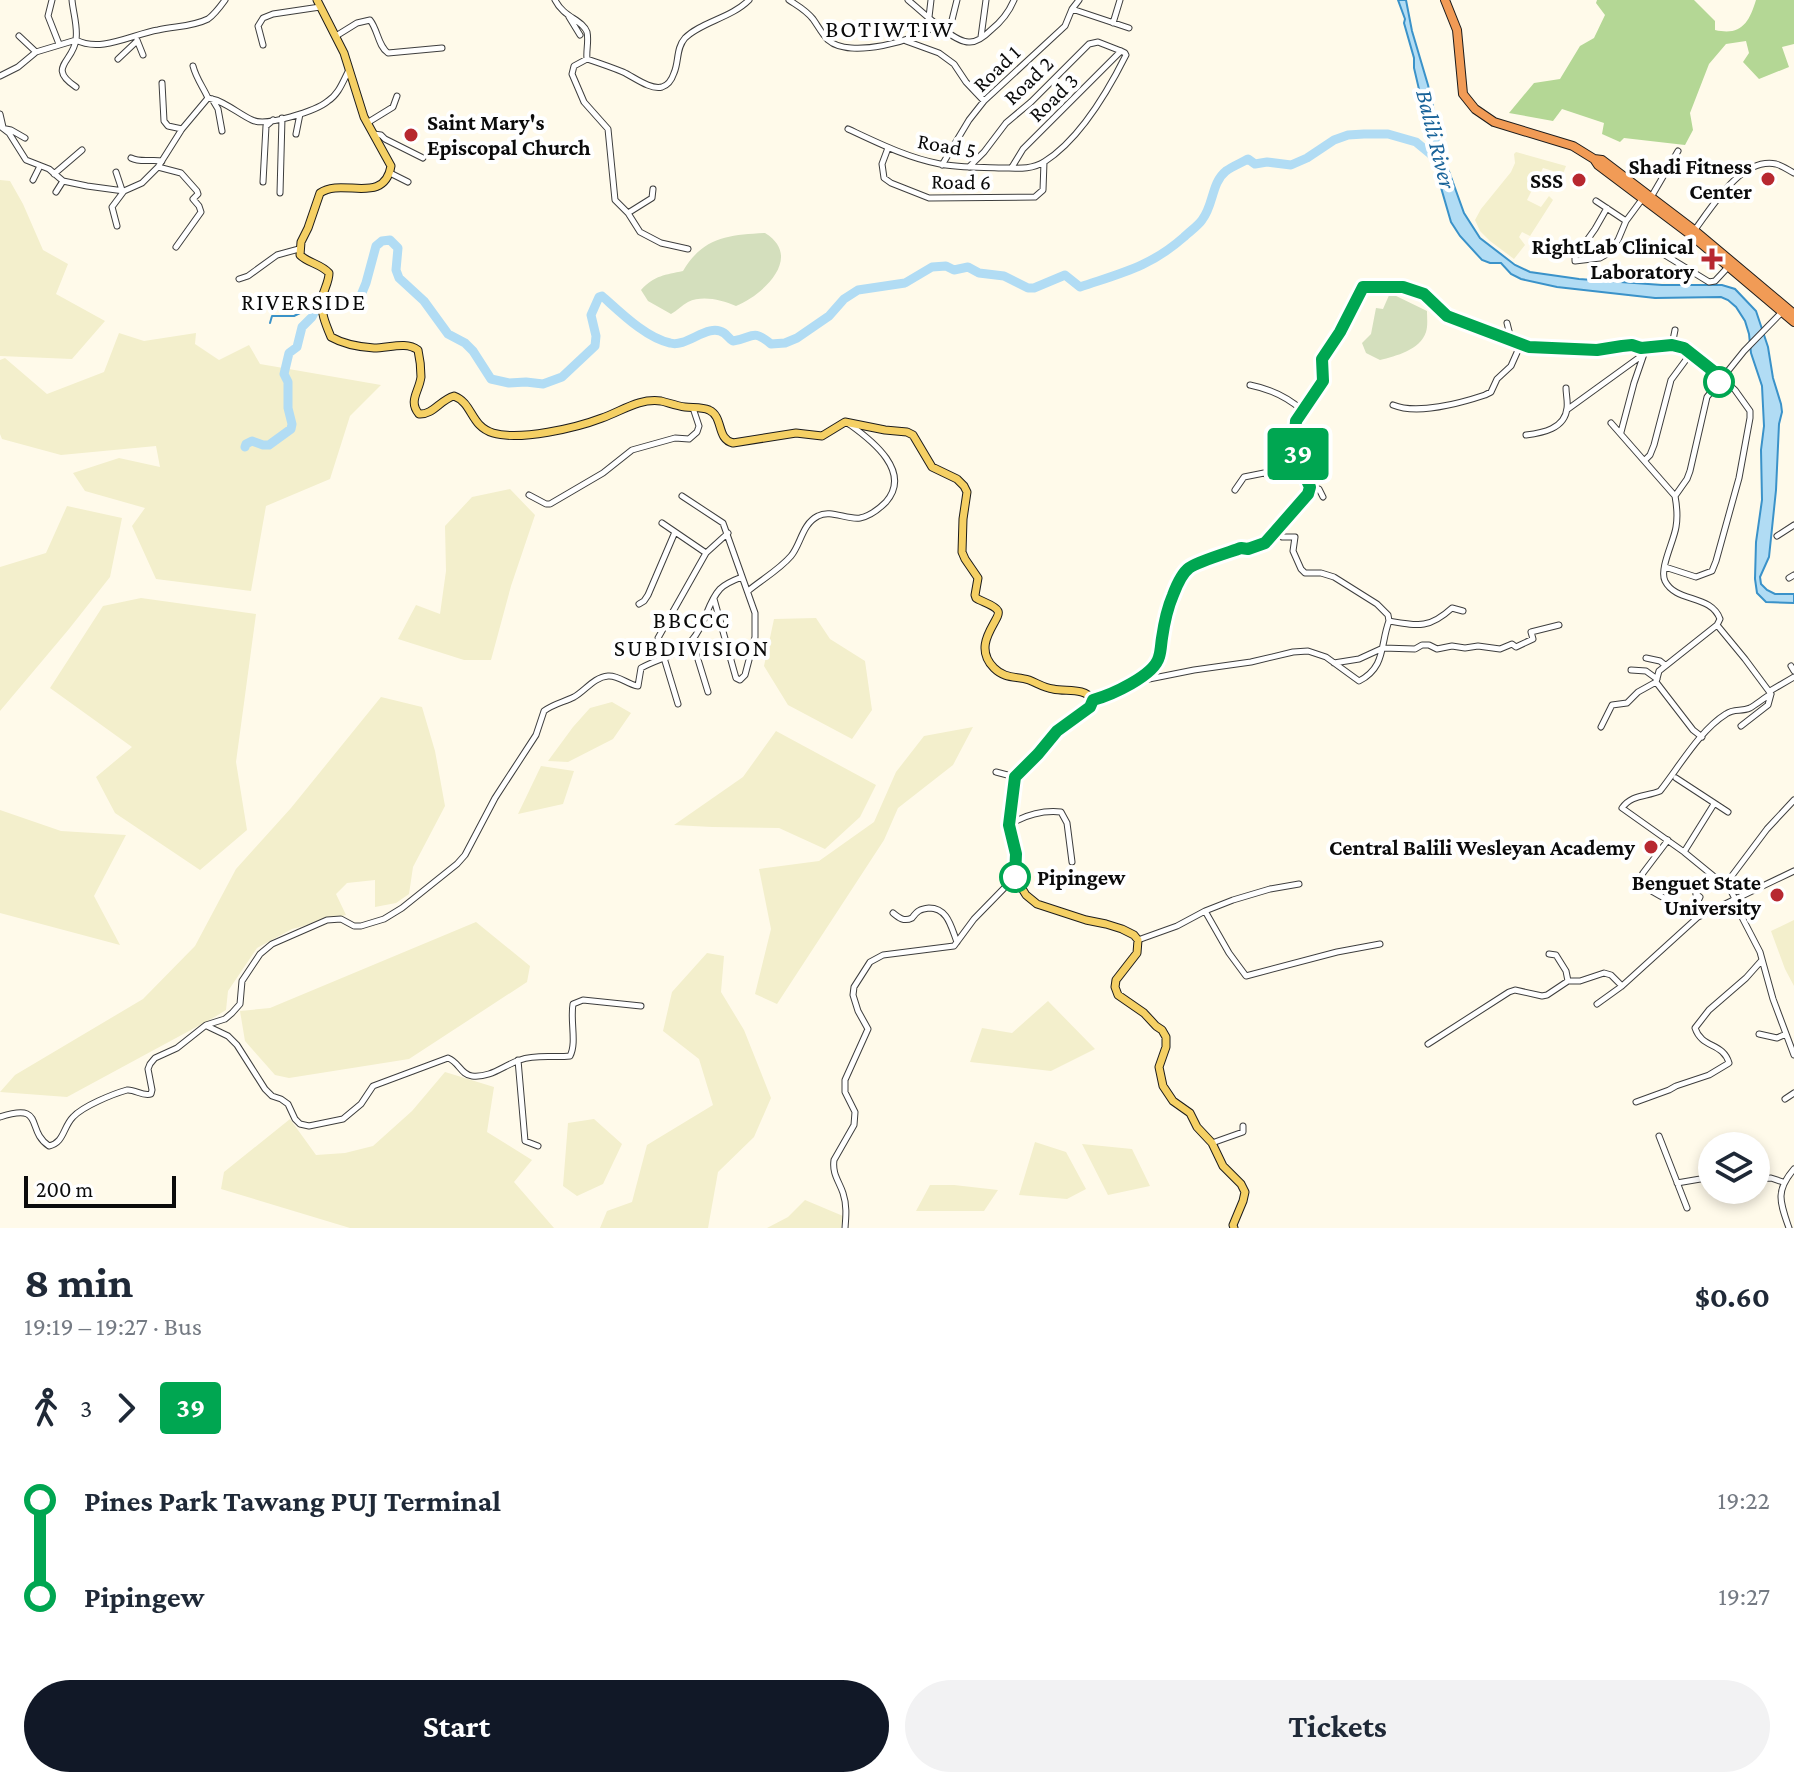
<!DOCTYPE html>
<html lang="en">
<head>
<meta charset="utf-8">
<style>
  body { margin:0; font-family:"Crimson Pro",serif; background:#f2f2f3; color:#1f2937; height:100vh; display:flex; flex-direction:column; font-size:30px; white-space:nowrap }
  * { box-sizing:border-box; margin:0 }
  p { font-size:26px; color:#747a83 }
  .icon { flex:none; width:44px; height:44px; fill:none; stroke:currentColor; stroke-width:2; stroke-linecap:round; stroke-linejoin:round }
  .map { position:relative; height:1228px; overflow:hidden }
  .sheet { display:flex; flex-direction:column; background:#fff; flex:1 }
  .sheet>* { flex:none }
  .badge { padding:0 16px; border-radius:6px; font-size:28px; line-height:52px }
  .buttons { position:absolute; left:1698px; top:1132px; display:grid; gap:16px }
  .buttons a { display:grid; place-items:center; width:72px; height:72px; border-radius:50%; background:#fff; box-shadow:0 4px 12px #0003; font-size:40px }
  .scale { position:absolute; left:24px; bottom:20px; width:152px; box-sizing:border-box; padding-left:8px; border:4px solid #0b0b0b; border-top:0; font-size:22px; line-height:28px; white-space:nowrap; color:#0b0b0b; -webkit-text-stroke:6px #fff; paint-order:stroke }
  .map>.badge { position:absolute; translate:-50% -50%; box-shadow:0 0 0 4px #fff }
  .legs { display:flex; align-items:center; gap:12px; height:88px; padding:0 24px; font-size:26px }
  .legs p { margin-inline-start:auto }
  .overview { display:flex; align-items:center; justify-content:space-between; height:136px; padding:0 24px }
  h1 { font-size:44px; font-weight:700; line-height:60px }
  .action { display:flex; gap:16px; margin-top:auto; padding:16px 24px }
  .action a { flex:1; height:92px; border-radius:48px; background:#111827; color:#fff; font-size:32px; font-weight:700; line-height:92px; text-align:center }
  .action a+a { background:#f2f2f3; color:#1f2937 }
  ul { padding:0 24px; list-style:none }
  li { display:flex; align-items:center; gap:28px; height:96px; font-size:30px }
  li i { display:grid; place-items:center; width:12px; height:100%; margin:0 10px; background:currentColor }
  li i::after { content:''; width:20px; height:20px; margin:-10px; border:6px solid; border-radius:50%; background:#fff }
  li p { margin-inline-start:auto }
  li:first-child i { background:linear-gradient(#0000 50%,currentColor 0) }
  li:last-child i { background:linear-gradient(currentColor 50%,#0000 0) }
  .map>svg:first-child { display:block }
</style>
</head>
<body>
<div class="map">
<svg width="1794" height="1228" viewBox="0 0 1794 1228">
  <rect width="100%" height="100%" fill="#fffaea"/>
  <path fill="#f3efcc" d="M1516,152L1566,166L1563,174L1543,168L1527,200L1541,207L1549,196L1553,200L1530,236L1522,232L1519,237L1525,245L1514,259L1490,241L1480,231L1475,220L1481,209L1511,172L1515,163L1514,154Z
    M0,180L10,181L23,204L43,250L68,264L56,294L105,321L72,359L0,356Z
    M119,333L144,341L196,333L195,344L219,360L249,345L260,364L381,385L350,416L330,479L266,506L251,591L156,579L132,526L145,508L85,491L73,473L119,458L160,467L156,446L61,455L2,439L0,434V360L5,358L47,394L104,372Z
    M510,489L535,515L511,586L491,660H464L398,639L416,605L440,614L446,571L445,526L472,497Z
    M67,506L122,518L110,577L69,629L0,711V567L46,553Z
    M141,598L256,614L236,762L247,830L200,870L115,813L96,777L132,747L50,688L103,606Z
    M816,618L830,639L865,661L872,710L852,739L788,705L764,666L774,619Z
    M381,697L422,707L435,751L445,806L413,867L409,894L396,903L375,907V880L347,883L336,894L346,915L292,929L257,948L228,991L226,1010L213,1018L67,1097L0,1092L15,1075L143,999L195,946L236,869L291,808Z
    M612,702L631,713L613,739L568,762L548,761L573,727L590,708Z
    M973,727L953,765L898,808L884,840L777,1004L755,994L771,929L759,869L819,861L874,822L896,772L924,736Z
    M776,731L876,785L860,817L825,849L779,828L712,827L674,825L743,777Z
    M541,766L574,771L563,804L518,814Z
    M0,810L61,831L126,835L94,896L120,945L0,913Z
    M1794,920V986L1785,969L1771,931Z
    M476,922L530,966L527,982L409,1059L289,1078L275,1075L245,1041L240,1011L270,1008Z
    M707,953L724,956L721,992L744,1030L771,1098L754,1137L718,1172L708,1228H600L607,1211L632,1202L647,1145L713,1105L699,1059L663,1031L672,992Z
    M1048,1001L1095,1049L1051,1071L970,1062L982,1028L1012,1033Z
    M445,1072L494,1087L487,1132L532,1160L514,1182L554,1228H350L221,1189L224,1172L290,1119L316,1155L345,1153L373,1146L412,1111Z
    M594,1119L622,1144L603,1184L577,1196L563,1186L568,1123Z
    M1035,1142L1066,1152L1086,1189L1067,1199L1019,1195Z
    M1082,1144L1132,1149L1150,1186L1108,1195Z
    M930,1185H954L998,1190L984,1211H916Z
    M805,1200L843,1216L841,1228H767L788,1217Z"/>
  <path fill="#b4d795" d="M1597,0H1694L1715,21V30C1741,36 1749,23 1756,0H1794V44L1782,47L1789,67L1759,79L1743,62L1749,53L1746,41L1726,44L1709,64L1690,113L1693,130L1685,145L1624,138L1620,142L1602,134L1604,123L1562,109L1553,121L1509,113L1534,83L1560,79L1580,46L1594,38L1605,15L1596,3Z"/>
  <path fill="#d4dfbd" d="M765,233C804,257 763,295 736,306C721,300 703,295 688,302C682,305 677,311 671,314L648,301L641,290C655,275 665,275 683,271C703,237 729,235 765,233Z
    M1390,293L1427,311C1427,317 1428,326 1426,332C1420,350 1396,356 1380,360L1366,353L1362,343L1371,334L1376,308L1383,309Z"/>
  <path fill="#b1dcf4" stroke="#3a92c9" stroke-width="2" d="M1398,0H1406L1412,31L1428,85L1446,163L1464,213L1480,238L1515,265L1530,272L1579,279L1662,285H1722L1735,289L1756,311L1768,347L1773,378L1781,404L1782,412L1779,424L1776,490L1769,557L1760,577L1761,584L1767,590L1775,594H1794V603L1766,602L1757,593L1755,579L1756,542L1762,500L1761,450L1764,426L1762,386L1751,353L1749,334L1745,321L1736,307L1728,300L1721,297L1655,298L1557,287L1521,279L1511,274L1501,263H1490L1482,260L1460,236L1451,222L1431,153L1425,115L1414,68V58L1404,23L1405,19Z"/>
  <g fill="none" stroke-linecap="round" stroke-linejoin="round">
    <path stroke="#3a92c9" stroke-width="2" d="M270,323L272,316H294L318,304"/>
    <path stroke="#b1dcf4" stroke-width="9" d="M245,447L246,444L252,441L263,445H269L291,429L292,424L288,408V382L284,374L289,353L297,347L302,327L312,317L320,302C339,295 343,305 359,300L366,283L376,246L382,241L390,240L398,248L396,270L399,278L424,301L448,334L465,343L473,351L491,379L509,383L526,382L543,384L562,377L595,346L596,336L591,315L599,297L602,296C620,312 646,338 670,343C687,348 708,322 724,333C727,335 729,339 733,341C753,338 752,328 771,344L785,343L797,338L829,316L844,299L858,290L905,283L932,267L946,266L954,270L968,267L979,273L1004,276L1028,288H1034L1065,275L1080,287C1121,273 1150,267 1184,237C1190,231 1198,226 1202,220C1214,205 1211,183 1226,171C1233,166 1241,163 1248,159L1255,164L1267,162L1291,165L1307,158L1334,140L1348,135L1364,134H1388L1416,142L1439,161"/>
    <g stroke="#3e3e3e" stroke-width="7">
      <path id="minor" d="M52,0L48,16L59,44
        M72,0C73,12 78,27 76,39C74,62 46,67 76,87
        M555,0C564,18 582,19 587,32C589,41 586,50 587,59
        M789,0C798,6 806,10 813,19C818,26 822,34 828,40C849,59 917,41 936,25
        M908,0C920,10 955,44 970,42C978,42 986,35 991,30C1001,22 1009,12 1014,0
        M1072,9L1129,28
        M569,17L580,35
        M929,17L931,0
        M1113,23L1120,0
        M949,32L957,0
        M19,36L36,52
        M336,36L357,23L370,20C378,30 378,46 388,53L442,48
        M981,37L986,0
        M137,40L143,55
        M906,41L939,53L954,64L966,82L984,101
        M263,45L258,26L263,18L273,14L320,7
        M118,59L137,41
        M193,66C196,78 203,87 208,98
        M0,76L18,67L36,52L76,40C101,53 133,34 158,30C175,26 192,27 208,19C215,14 220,7 225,0
        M162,83L164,121L168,126L182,129
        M212,99L218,109L222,131
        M0,114L3,127
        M367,123L393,107L397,96
        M0,126L9,133L26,160L49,169L63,181L87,186L124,191L142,183L158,167L182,129L208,98C225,101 237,113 252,120C266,127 316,111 328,101C339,94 343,81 349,70
        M6,129L11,130L25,138
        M848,129C878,143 908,158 940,164C960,168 981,167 1002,168C1016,168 1031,170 1044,162C1079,140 1108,91 1126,55L1125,53L1121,51
        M296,134L300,114
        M374,134L381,135L385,139L423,158
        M888,148L882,164L884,178L891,183L929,198L1035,197L1043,190L1044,162
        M131,158C141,163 151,159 162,161
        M942,165L969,120L984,101L1065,26L1072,9L1079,0
        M158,167L181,173L197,191L198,194L193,199L199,206L201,212L176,247
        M969,167L984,152L1006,123L1031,102L1089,44L1098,42L1121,51
        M1012,167L1023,149L1121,51
        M116,172L122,190
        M390,173L408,182
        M54,174L82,150
        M33,180L40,166
        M263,182L266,126L273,120
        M56,192L63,181
        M280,193L282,118
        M1650,199L1678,151
        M1596,201L1626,221
        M1607,208L1595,229L1575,257V261L1600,258L1607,254L1618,240L1626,221L1643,198
        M628,213L652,198L653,189
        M117,226L112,207L124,191
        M1694,231C1712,207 1741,157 1776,164C1783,166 1788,170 1794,173
        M688,249L661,243L640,232L628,213L615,200L608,129L584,102L572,74L574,66L587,59C599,63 611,67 623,72C634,77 650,90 662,87C669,85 672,79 674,73C679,62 676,48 685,38C701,22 731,18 749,0
        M1665,255L1709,282L1715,281L1729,266
        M239,279L248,276L277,255L299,249
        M1507,323L1510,335L1508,339
        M1672,345L1675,330
        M1250,385C1270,389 1286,396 1302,410
        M1393,405C1417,415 1461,403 1485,395L1491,392L1497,379L1511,366L1519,348H1527
        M1568,409L1644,354L1652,347
        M1621,432L1634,383L1644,354
        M1526,435C1542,433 1565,429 1567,408C1568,402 1566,394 1566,388
        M1645,460L1650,455L1654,445L1671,380L1691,353
        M1310,489H1319L1323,497
        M1235,490L1244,477L1264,473L1272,478L1279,475L1281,469L1289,471L1300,463
        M529,495L546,504H550L603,473L632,450L675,438L689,439L697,432L699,426L693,408
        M682,496L723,523L755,613V637L745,675L740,680L736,678L734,671L714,599
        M1675,496L1687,479L1690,471L1707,397L1744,351L1782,312
        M662,523L706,553
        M1777,536L1794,525
        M1789,578L1794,575
        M748,591C761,580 779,570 791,556C801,544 802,524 818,516C830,509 847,520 860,518C870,516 879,509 886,502C912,472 873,441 849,424
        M639,604L644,601L648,595L675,532
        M1389,621C1418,626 1429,629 1452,608L1463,611
        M1717,625L1745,659L1771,694L1768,705L1741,726
        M692,640L708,692
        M1646,658L1660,661L1665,665
        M1334,663L1359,659L1383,648L1415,649L1422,645H1429L1437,649L1452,646L1465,648L1478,646L1500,649L1512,644L1516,647L1533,639L1531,632L1559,625
        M1791,666L1794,671
        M1631,670L1646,671L1657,679
        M1139,681L1194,670L1251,662L1293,652L1308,651L1326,657L1359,681C1386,667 1380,645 1389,621L1388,615L1377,604L1334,577L1321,573H1305L1301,569L1293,551L1295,537H1282L1274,532
        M1656,682L1693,730L1702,737
        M1770,691L1794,677
        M1093,700C1111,695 1154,676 1159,657C1161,651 1161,644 1162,638C1164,624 1167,609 1173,595C1176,587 1181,574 1189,568C1197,562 1230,552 1241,548L1248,549L1265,543L1308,494L1310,487L1303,472L1296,448V421L1323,381L1322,359L1340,332L1363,288L1366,286L1385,288L1403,287L1424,294L1447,316L1529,347L1594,350L1628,345L1641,348L1672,345L1684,348L1710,367L1735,390L1750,411V418L1739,478L1716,561L1712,571L1696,577L1665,567
        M678,704L658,638L706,553L728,533
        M1601,727L1612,705L1627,703L1638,692L1656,682L1659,671L1717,625L1720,619C1711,594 1676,603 1665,581C1659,569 1674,541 1676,527C1678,516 1677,507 1675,496L1611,423
        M996,772L1015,777
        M1676,778L1728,812
        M1010,824C1026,815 1043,810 1061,812L1067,823L1072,862
        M1668,840L1643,873L1639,882C1653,894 1685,909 1703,914
        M1684,852L1714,804
        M1717,879L1684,852L1622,808C1632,794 1646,797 1660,791C1679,767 1700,730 1726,714C1734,708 1741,712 1750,708C1757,704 1764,698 1771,694
        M1670,899L1678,884
        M1735,899L1729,887L1728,881L1767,829L1794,800
        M1733,900L1760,952L1773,999L1794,1055
        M1693,910L1700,897L1696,894
        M1205,911L1229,953L1246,976L1337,952L1380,944
        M893,913C899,918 904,922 912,918C917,911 920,909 929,908C948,908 951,927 957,942
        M1138,940L1177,926L1205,911L1233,900L1270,889L1299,884
        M1549,954L1556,955L1566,971L1568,981
        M1597,1004L1622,986L1698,917L1794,871
        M207,1026L228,1036L237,1045L265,1089L272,1096L281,1099L288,1104L295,1119L300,1124L309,1126L343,1119L361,1104L373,1086L448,1058C459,1062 461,1075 472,1076C491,1078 504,1065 520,1060C536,1054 554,1058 570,1056C577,1043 570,1021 573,1004L583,1000L641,1006
        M1759,1034L1777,1038L1786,1034
        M1428,1044L1509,992L1515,990L1542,996L1547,995L1568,981H1580L1604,973L1611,975L1622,986
        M518,1060L525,1141L538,1146
        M1785,1099L1794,1093
        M1636,1102L1669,1090L1676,1086L1709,1075L1729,1063C1723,1042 1702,1049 1695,1028L1709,1010L1746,978L1762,960
        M0,1117C46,1102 25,1130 49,1146C64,1143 63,1127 73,1117C83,1106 113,1094 127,1090C135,1089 143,1097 151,1094L152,1090L148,1069L150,1064L155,1058L177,1048L206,1025L225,1019L232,1013L240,1004L242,981L260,954L272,944L327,920L341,919L354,926H361L384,919L402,908L457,864L465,855L495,798L536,735L544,711C553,704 564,702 574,697C585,691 594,677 608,676C619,675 628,685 638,686L641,668C661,657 674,658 692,640C706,624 707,603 720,589C726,583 734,580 742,577
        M1659,1136L1687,1208
        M1212,1143L1243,1132V1126
        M1756,1179L1771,1178L1783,1182
        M1677,1183L1712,1177
        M845,1228C846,1216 847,1205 843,1193C839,1181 832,1174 834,1160L854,1125L855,1112L845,1092V1080L868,1029L858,1011L853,995L854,987L870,962L883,955L954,946L974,919L1015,877
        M1789,1228C1780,1202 1775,1191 1794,1169"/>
    </g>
    <g stroke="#1c1c1c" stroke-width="9">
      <path id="major" d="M317,0L344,53L364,117L391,166C384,206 342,177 320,193L308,228L301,242L300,255C308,263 321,264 329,273C329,282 324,289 322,298C320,311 326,325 331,337C345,345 359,347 374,348C389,348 406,341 418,350C420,359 421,368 421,377C419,392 408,401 419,414C433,415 440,400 454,396C473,403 470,426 493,433C520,441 576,428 602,418C622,411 639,398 661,401C669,403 677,406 685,407C692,408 702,407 709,410C724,417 716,439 733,443L796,433L822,436L845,422L885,430L907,432L913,435L932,467L957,479L964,486L967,492L963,519L962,552L965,559L978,578L975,595L976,598C982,602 995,605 998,611C1002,619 970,644 994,668C1005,679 1016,676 1029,680C1037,683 1044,688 1053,689C1067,692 1084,687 1093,700C1089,709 1081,712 1074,718C1052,734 1038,756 1017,773L1015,777L1009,825L1016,854L1015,877L1026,895L1037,904L1086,920L1106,924L1122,929L1134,935L1138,940L1137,953L1116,980L1115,987L1118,995L1144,1013L1156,1026L1162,1030L1166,1037V1047L1159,1067L1163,1086L1173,1101L1190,1113L1197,1127L1212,1143L1223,1166L1241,1184L1245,1192L1243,1201L1233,1225L1234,1228"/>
    </g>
    <g stroke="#1c1c1c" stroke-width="10">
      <path id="highway" d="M1445,0L1457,30L1463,94L1475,109L1494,122L1573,146L1594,159L1602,160L1694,230L1794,314
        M1594,159L1598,165L1691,235L1794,322"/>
    </g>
    <use href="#minor" stroke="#fff" stroke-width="5"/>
    <use href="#major" stroke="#f5d064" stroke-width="7"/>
    <use href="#highway" stroke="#f19b56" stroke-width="8"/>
  </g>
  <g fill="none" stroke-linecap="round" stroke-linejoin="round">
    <g stroke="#fff" stroke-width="18">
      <path id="line-1" d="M1015,877L1016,854L1009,825L1015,777L1038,754L1057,731L1090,707L1093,700C1111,695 1154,676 1159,657C1161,651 1161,644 1162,638C1164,624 1167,609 1173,595C1176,587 1181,574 1189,568C1196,562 1230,552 1241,548L1248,549L1265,543L1308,494L1310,487L1303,472L1296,448L1295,433L1296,421L1323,381L1322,359L1340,332L1363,287H1403L1424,294L1447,316L1529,347L1597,350L1622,346L1632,345L1641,348L1672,345L1684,348L1722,378L1719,382"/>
    </g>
    <use href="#line-1" stroke="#00a651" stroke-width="12"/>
  </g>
  <g fill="#b72830" stroke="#fff" stroke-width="3">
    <circle cx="411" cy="135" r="8"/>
    <circle cx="1768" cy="179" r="8"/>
    <circle cx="1579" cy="180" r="8"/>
    <path d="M1708 247h8v8h8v8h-8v8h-8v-8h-8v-8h8z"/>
    <circle cx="1651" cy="847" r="8"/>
    <circle cx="1777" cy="895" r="8"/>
  </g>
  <g fill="#fff" stroke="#00a651" stroke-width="4">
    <circle cx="1719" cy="382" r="14"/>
    <circle cx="1015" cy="877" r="14"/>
  </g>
  <g text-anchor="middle" stroke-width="8" stroke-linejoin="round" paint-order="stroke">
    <g font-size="22" fill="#0b0b0b" stroke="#fff">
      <text transform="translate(996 68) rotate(-44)" y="8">Road 1</text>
      <text transform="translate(1028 80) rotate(-44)" y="8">Road 2</text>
      <text transform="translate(1053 97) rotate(-44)" y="8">Road 3</text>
      <text transform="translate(947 145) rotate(10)" y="8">Road 5</text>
      <text transform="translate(961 181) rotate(1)" y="8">Road 6</text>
    </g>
    <g font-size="22" font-weight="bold" fill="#0b0b0b" stroke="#fff" text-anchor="end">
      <text x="427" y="130" text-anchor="start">Saint Mary's<tspan x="427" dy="25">Episcopal Church</tspan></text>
      <text x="1752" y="174">Shadi Fitness<tspan x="1752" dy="25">Center</tspan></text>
      <text x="1563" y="188">SSS</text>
      <text x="1694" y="254">RightLab Clinical<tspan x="1694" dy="25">Laboratory</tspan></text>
      <text x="1635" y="855">Central Balili Wesleyan Academy</text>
      <text x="1761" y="890">Benguet State<tspan x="1761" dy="25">University</tspan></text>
    </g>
    <g font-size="22" font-weight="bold" fill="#0b0b0b" stroke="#fff" text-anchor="start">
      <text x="1037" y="885">Pipingew</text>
    </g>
    <g font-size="24" letter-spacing="2" fill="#0b0b0b" stroke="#fff">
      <text x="890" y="37">BOTIWTIW</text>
      <text x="304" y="310">RIVERSIDE</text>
      <text x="692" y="628">BBCCC<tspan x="692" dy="28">SUBDIVISION</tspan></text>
    </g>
    <g font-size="24" font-style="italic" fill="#196399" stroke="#fff">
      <text transform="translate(1436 139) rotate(76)" y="8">Balili River</text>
    </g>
  </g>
</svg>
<div class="buttons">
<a><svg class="icon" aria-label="layers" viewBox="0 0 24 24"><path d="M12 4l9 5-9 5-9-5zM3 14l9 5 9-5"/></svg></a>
</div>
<div class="scale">200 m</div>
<b class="badge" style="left:1298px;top:454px;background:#00a651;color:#fff">39</b>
</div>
<section class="sheet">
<div class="overview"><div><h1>8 min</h1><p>19:19 – 19:27 · Bus</p></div><b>$0.60</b></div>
<div class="legs"><svg class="icon" aria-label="walk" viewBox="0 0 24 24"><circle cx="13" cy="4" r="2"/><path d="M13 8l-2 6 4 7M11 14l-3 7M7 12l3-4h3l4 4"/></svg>3<svg class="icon" aria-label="forward" viewBox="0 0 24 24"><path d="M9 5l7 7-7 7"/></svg><b class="badge" style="background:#00a651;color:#fff">39</b></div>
<ul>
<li><i style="color:#00a651"></i><b>Pines Park Tawang PUJ Terminal</b><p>19:22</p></li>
<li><i style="color:#00a651"></i><b>Pipingew</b><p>19:27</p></li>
</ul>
<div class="action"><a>Start</a><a>Tickets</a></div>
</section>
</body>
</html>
